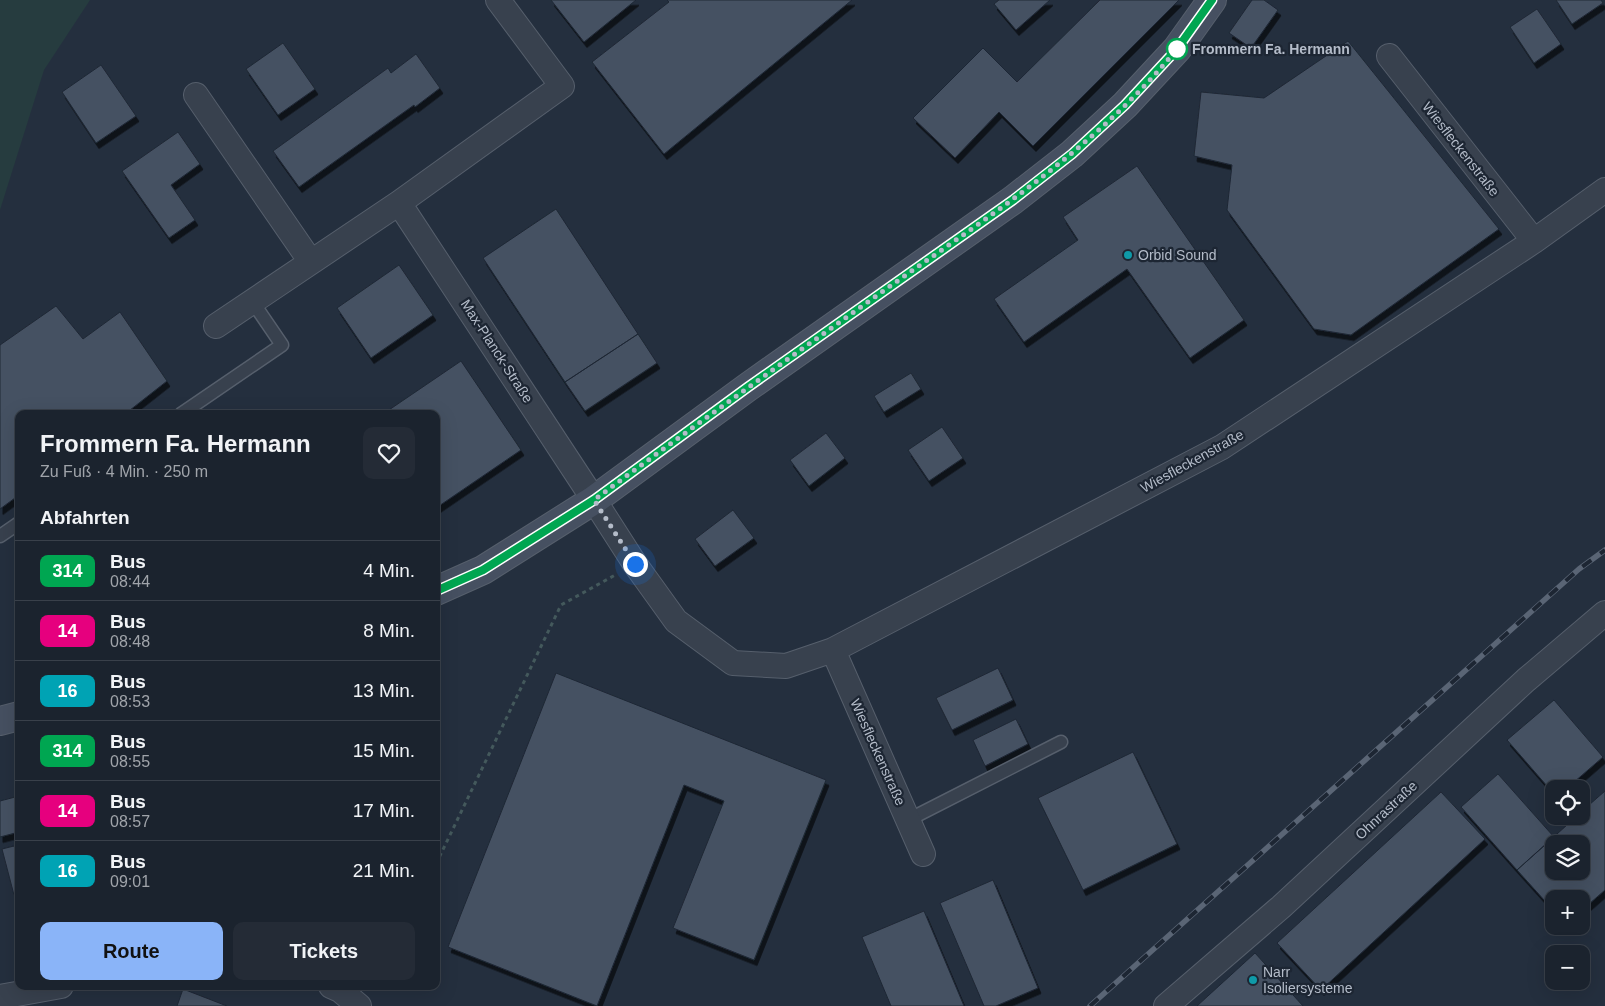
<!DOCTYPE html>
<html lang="de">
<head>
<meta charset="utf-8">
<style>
  body { margin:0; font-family:Helvetica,sans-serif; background:#242b36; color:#f1f3f6; height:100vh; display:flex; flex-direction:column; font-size:19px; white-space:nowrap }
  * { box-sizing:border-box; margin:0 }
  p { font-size:16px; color:#a0a4aa }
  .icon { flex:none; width:28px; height:28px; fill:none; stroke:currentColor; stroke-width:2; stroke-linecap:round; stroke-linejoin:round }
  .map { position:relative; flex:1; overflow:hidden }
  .details { position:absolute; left:15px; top:410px; width:425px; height:580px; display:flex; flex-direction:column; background:#1b232e; border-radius:10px; box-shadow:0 5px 20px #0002,0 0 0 1px #39404a }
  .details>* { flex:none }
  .badge { padding:0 10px; border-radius:8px; font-size:18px; line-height:32px }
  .controls { position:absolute; left:1545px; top:780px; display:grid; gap:10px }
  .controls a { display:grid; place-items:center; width:45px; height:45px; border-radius:10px; background:#1b232e; box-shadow:0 5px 20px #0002,0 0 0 1px #39404a; font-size:25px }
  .you { position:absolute; width:25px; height:25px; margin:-12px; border:4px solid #fff; border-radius:50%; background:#1a73e8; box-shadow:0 0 0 8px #1a73e833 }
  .map>.badge { position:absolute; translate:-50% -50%; box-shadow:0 0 0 2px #fff }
  h2 { padding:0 25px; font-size:19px; line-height:45px }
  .round { display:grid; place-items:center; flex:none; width:52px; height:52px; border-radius:10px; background:#242b36 }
  .head { display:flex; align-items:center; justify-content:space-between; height:85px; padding:0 25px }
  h1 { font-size:24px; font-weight:700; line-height:38px }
  .cta { display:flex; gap:10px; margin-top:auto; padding:10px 25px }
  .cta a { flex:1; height:58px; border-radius:10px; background:#8ab4f8; color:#111; font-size:20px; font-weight:700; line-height:58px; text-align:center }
  .cta a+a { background:#242b36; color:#f1f3f6 }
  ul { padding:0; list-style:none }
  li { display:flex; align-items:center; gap:15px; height:60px; padding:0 25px; border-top:1px solid #39404a }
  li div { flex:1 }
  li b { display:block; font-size:19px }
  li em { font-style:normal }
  li .badge { min-width:55px; font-weight:700; text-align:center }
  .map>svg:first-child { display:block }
</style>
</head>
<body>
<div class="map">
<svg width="1605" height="1006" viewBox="0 0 1605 1006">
  <defs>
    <filter id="shadow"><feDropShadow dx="3" dy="5.5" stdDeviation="0" flood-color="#0009"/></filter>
  </defs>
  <rect width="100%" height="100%" fill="#242f3e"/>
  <path fill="#263c3f" d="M0,0H90L44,70L0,210Z"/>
  <path fill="#455162" stroke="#1f2835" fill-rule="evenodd" filter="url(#shadow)" d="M551,0H636L584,42Z
    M667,0H852L664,154L592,62L669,2Z
    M999,0H1050L1016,30L994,4Z
    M1100,0H1179L1033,146L999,112L955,158L913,118L983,48L1017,82Z
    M1252,0H1264L1278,10L1251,48L1229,33Z
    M1556,0H1601L1603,3L1572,24Z
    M1537,9L1561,44L1534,63L1510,27Z
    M1348,41L1499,229L1351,335L1314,329L1227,210L1232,165L1194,156L1201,92L1264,98Z
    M283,43L315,89L278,115L246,69Z
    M416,54L440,88L415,107L414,105L299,187L273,151L388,68L391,73Z
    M101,65L136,116L96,143L62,92Z
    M178,132L200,164L171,185L195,220L169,238L122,171Z
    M1137,166L1244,320L1190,358L1127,269L1024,342L994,299L1078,240L1063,217Z
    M556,209L638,334L565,382L483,258Z
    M399,265L433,315L371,358L337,308Z
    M56,306L83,339L120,312L167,381L125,414H19V495L0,509V345Z
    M638,334L657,363L585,411L565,382Z
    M461,361L521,450L436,508V414H383Z
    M911,373L921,389L884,412L874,396Z
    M942,427L963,458L929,481L908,450Z
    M826,433L845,458L809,486L790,460Z
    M733,510L754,538L715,566L695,539Z
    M998,668L1013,700L952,730L936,698Z
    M556,673L826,780L754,960L673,928L724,801L684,785L597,1006L448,947Z
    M1554,700L1603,757L1566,789H1554V794L1507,740Z
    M1016,719L1028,744L985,766L973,740Z
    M1133,752L1177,844L1083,890L1038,798Z
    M1498,774L1554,837L1517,870L1461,807Z
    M1605,791V890L1581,911V899H1554V911L1517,870L1577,816H1581V812ZM1554,844H1581V871H1554Z
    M1441,792L1485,839L1321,990L1277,943Z
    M19,796V832L0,837V801Z
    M14,846L15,849L19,847V893L14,895L2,849Z
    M993,880L1038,988L996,1006H984L940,903Z
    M924,911L964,1006H891L862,937Z
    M1255,953L1303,1006H1197Z
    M183,989L227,1006H177Z"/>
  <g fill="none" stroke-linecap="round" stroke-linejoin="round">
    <g stroke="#565f6c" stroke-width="15">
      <path id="service" d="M181,414L282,345L252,301
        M0,536L19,523
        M908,820L1061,742"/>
    </g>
    <g stroke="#565f6c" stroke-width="26">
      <path id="minor" d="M1389,56L1534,241
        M196,95L311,262
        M399,203L562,86L498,0
        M216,326L399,203L594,500L635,564L676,621L733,663L786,666L833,650L1222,447L1534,241L1605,190
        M833,650L923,854
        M331,986L340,990L359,1006
        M0,997L61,986
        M1166,1006L1281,907L1526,680L1605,613"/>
    </g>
    <g stroke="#565f6c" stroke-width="30">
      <path id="secondary" d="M436,591L483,570L594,500L748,387L1013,200L1072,154L1125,105L1177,49L1212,0
        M0,721L19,716"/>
    </g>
    <path stroke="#44595c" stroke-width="3" stroke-dasharray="4 4" stroke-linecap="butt" d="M436,864L561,605L617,574"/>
    <use href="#service" stroke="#38414e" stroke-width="12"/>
    <use href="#minor" stroke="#38414e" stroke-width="24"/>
    <use href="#secondary" stroke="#465061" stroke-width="28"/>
    <g stroke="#5a6575" stroke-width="5.5">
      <path id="rail" d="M1090,1006L1579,569L1605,550"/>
    </g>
    <use href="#rail" stroke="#1d2633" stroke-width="4" stroke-dasharray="11" stroke-linecap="butt"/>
  </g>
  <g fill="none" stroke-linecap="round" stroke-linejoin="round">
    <g stroke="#fff" stroke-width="11">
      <path id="line" d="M436,591L483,570L594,500L748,387L1013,200L1072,154L1125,105L1177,49L1212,0"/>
    </g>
    <use href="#line" stroke="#00a651" stroke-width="8"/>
    <path stroke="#b4bcc9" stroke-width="5" stroke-dasharray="0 9" d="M635,564L594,500C691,428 788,359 886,289C988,217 1097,147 1177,49"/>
  </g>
  <circle fill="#fff" stroke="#00a651" stroke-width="2.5" cx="1177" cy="49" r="10"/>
  <g fill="#0f9aa8" stroke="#1d2633" stroke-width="2">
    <circle cx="1128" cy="255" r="5"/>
    <circle cx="1253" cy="980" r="5"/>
  </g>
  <g text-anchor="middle" stroke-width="4.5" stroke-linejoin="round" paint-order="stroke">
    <g font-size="14" font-weight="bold" fill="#b4bcc9" stroke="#1d2633" text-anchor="start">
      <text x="1192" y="54">Frommern Fa. Hermann</text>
    </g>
    <g font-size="14" fill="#b4bcc9" stroke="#1d2633">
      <text transform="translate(1461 149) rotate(52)" y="5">Wiesfleckenstraße</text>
      <text transform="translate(497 351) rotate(57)" y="5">Max-Planck-Straße</text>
      <text transform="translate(1192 461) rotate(-29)" y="5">Wiesfleckenstraße</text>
      <text transform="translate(878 752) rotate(66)" y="5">Wiesfleckenstraße</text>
      <text transform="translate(1386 810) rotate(-43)" y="5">Ohnrastraße</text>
    </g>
    <g font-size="14" fill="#b4bcc9" stroke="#1d2633" text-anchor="start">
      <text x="1138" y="260">Orbid Sound</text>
      <text x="1263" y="977">Narr<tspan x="1263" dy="16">Isoliersysteme</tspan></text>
    </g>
  </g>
</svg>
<div class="controls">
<a><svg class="icon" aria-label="locate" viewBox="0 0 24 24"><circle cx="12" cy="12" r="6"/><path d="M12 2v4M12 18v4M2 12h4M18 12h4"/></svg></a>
<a><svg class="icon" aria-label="layers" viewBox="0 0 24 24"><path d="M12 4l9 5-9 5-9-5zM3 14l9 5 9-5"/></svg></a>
<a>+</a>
<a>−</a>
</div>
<div class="you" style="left:635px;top:564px"></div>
<section class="details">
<div class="head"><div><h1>Frommern Fa. Hermann</h1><p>Zu Fuß · 4 Min. · 250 m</p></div><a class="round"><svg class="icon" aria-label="heart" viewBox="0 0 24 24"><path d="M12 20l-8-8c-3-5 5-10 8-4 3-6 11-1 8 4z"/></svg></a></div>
<h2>Abfahrten</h2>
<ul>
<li><span class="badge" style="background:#00a651;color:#fff">314</span><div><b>Bus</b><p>08:44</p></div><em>4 Min.</em></li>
<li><span class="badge" style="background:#e6007e;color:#fff">14</span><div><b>Bus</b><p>08:48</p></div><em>8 Min.</em></li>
<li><span class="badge" style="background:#00a3b4;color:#fff">16</span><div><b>Bus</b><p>08:53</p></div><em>13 Min.</em></li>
<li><span class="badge" style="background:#00a651;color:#fff">314</span><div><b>Bus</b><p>08:55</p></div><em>15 Min.</em></li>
<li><span class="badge" style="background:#e6007e;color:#fff">14</span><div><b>Bus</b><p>08:57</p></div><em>17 Min.</em></li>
<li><span class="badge" style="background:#00a3b4;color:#fff">16</span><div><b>Bus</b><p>09:01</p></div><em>21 Min.</em></li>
</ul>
<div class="cta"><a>Route</a><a>Tickets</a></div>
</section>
</div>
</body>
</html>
